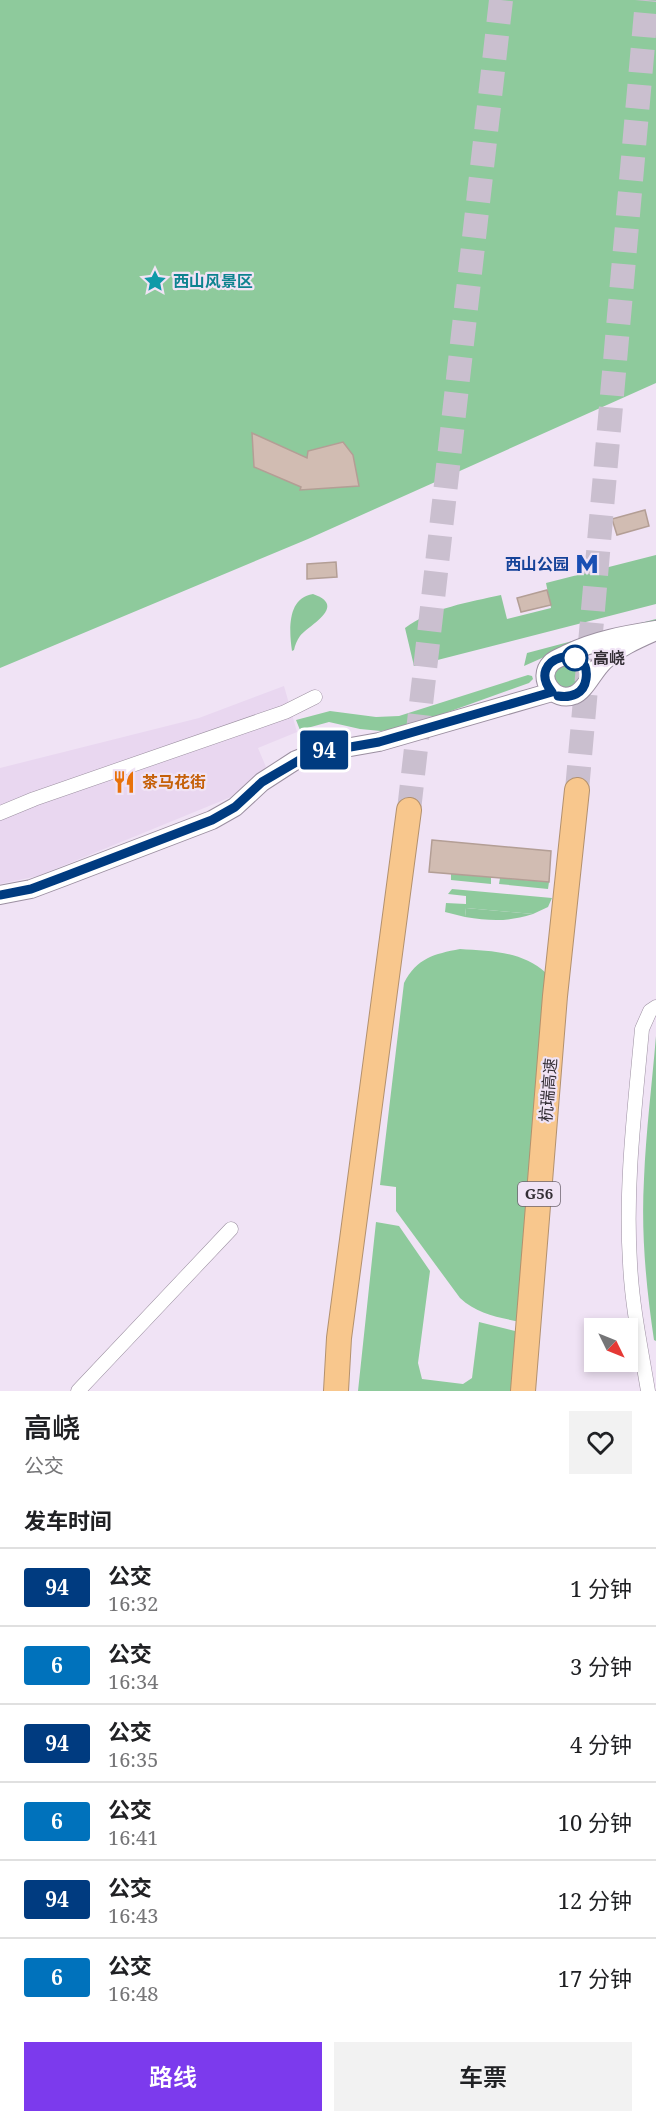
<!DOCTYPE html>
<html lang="zh">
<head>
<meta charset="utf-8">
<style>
  body { margin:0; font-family:"Noto Serif","Noto Sans SC",serif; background:#f2f2f2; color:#202124; height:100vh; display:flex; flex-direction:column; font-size:22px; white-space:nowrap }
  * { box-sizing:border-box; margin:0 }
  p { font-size:20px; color:#757577 }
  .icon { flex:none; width:33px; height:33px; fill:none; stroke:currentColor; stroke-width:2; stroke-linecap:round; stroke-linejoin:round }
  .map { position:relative; height:1391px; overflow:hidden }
  .details { display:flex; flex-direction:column; background:#fff; flex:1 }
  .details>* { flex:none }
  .badge { padding:0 12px; border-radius:4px; font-size:21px; line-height:39px }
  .needle { width:39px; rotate:133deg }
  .buttons { position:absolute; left:584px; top:1318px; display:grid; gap:12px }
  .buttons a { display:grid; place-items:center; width:54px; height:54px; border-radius:0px; background:#fff; box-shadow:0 3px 9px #0003; font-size:30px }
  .map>.badge { position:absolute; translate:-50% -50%; box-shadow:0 0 0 3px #fff }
  h2 { padding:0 24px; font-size:22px; line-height:54px }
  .round { display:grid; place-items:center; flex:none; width:63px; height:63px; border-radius:0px; background:#f2f2f2 }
  .head { display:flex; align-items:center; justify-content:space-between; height:102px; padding:0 24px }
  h1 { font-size:28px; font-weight:600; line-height:45px }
  .cta { display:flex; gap:12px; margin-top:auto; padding:12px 24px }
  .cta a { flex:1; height:69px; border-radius:0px; background:#7c3aed; color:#fff; font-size:24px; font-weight:600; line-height:69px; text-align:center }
  .cta a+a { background:#f2f2f2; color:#202124 }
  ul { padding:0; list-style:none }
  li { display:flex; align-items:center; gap:18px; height:78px; padding:0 24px; border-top:2px solid #e0e0e0 }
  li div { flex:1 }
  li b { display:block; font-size:22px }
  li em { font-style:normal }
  li .badge { min-width:66px; font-weight:700; text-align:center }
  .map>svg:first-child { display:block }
</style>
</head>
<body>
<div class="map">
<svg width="656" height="1391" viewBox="0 0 656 1391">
  <rect width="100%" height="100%" fill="#f0e3f5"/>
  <path fill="#e9d7f0" d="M284,686L297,732L258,748L266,767L231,797L38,876L0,884V768L199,718Z"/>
  <path fill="#8cc79a" d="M656,555V604L414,666L405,628C431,608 470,602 501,595L507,619L551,608L546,583Z
    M313,594C348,606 309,625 300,636C297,640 295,645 294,650L292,651C289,630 287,598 313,594Z
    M656,619V622L551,654L524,666L527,653Z
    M466,908L533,914C507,922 491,921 465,917Z
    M656,1036V1341L654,1340C646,1286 641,1233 644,1179C646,1131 652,1084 656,1036Z"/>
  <path fill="#8eca9c" d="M0,0H656V383L308,539L0,668Z
    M567,662C584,666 581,678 573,689L557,687L553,673L554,669Z
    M528,675L532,676L533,679L529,683L412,725L381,731L360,729L329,722L300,730L296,720L330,711L376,717L399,716Z
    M451,874L491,877V884L451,880Z
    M500,878L549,882L548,889L499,884Z
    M452,889L552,898L548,907L533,914L466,908L465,917L445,912L446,903L466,904V896L448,894Z
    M460,949C490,951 522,951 546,973L520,1322C497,1317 477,1314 460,1298L396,1211V1187L380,1185L404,983C417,958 434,954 460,949Z
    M376,1222L399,1226L430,1271L418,1363L422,1379L463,1384L472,1378L479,1322L519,1332L514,1391H358Z"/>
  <path fill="#d1bcb2" stroke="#b39e95" stroke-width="1.5" d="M252,433L307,458L308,451L343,442L353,455L359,486L300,490L301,487L254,467Z
    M645,510L649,526L617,535L612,519Z
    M336,562L337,577L307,579V564Z
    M547,590L551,605L521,612L517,598Z
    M432,840L551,851L549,882L429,872Z"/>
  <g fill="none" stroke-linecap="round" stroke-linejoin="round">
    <path stroke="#cabfcf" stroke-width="24" stroke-dasharray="24 12" stroke-linecap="butt" d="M577,790L647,0
      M409,810L501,0"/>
    <g stroke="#9c90a1" stroke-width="15">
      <path id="street" d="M0,813L34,799L285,712L315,697
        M78,1391L231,1229
        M648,1391C641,1349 632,1306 630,1263C625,1185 635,1107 642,1029L650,1011L656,1007"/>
    </g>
    <g stroke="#9c90a1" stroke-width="20">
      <path id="secondary" d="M656,630C625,635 595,640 567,654C562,657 556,658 551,663C536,678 554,703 574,695C585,691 594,670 604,661C619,647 638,639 656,631
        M0,895L31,889L63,877L212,820L235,807L262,782L296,760L311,754L379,742L552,692"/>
    </g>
    <g stroke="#b3916e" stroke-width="26">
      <path id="highway" d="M336,1391L339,1338L409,810
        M523,1391L555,996L577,790"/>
    </g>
    <use href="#street" stroke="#fff" stroke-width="14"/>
    <use href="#secondary" stroke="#fff" stroke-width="18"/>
    <use href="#highway" stroke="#f8c78d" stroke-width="24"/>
  </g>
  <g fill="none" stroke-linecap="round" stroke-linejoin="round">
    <g stroke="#fff" stroke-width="14">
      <path id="line" d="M0,895L31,889L63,877L212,820L235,807L262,782L310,754L379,742L552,692C523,657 592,640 586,679C584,694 571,698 558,696"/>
    </g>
    <use href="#line" stroke="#003b80" stroke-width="9"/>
  </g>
  <defs>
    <g id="sight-bare" transform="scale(1.8)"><path d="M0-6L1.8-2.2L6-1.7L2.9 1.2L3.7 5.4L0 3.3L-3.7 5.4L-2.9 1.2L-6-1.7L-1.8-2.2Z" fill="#0f9aa8" stroke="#f0e3f5" stroke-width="2.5" paint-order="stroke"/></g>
    <g id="metro-bare" transform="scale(1.8)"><path d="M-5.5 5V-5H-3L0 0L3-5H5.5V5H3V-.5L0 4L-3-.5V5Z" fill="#1a4fb4" stroke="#f0e3f5" stroke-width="2.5" paint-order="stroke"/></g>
    <g id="restaurant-bare" transform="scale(1.8)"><path d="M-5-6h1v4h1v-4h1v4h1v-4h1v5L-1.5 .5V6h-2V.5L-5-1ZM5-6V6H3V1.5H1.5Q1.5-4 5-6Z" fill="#e8710a" stroke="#f0e3f5" stroke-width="2.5" paint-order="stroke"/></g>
  </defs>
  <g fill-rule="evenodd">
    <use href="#sight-bare" x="155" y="281"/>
    <use href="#metro-bare" x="587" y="564"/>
    <use href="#restaurant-bare" x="124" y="782"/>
  </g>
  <circle fill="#fff" stroke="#003b80" stroke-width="3" cx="575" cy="658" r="12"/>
  <g text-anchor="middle" stroke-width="4.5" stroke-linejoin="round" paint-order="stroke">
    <rect fill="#f0e3f5" stroke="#6c646f" stroke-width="1.5" x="518" y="1182" width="42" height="24" rx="4.5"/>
    <g font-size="15" font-weight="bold" fill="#332e35">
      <text x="539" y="1199">G56</text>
    </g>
    <g font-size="16" font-weight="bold" fill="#0d838f" stroke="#f0e3f5" text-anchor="start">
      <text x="173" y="287">西山风景区</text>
    </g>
    <g font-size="16" font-weight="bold" fill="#164399" stroke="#f0e3f5" text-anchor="end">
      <text x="569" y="570">西山公园</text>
    </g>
    <g font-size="16" font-weight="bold" fill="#332e35" stroke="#f0e3f5" text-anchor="start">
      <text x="593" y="664">高峣</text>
    </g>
    <g font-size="16" font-weight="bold" fill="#c56008" stroke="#f0e3f5" text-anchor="start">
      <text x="142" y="788">茶马花街</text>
    </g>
    <g font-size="16" fill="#332e35" stroke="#f0e3f5">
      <text transform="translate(548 1090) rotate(-85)" y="6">杭瑞高速</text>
    </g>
  </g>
</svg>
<div class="buttons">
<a><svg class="needle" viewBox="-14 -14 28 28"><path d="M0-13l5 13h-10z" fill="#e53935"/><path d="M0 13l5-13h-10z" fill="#757577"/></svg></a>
</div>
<b class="badge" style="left:324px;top:750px;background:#003b80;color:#fff">94</b>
</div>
<section class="details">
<div class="head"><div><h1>高峣</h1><p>公交</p></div><a class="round"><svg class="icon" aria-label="heart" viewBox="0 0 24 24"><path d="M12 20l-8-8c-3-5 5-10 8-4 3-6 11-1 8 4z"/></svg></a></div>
<h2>发车时间</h2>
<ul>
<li><span class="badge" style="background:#003b80;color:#fff">94</span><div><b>公交</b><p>16:32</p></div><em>1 分钟</em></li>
<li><span class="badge" style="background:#0072bc;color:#fff">6</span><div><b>公交</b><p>16:34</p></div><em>3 分钟</em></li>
<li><span class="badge" style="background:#003b80;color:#fff">94</span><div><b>公交</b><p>16:35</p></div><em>4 分钟</em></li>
<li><span class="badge" style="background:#0072bc;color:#fff">6</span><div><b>公交</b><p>16:41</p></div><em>10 分钟</em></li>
<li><span class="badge" style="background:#003b80;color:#fff">94</span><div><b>公交</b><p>16:43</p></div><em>12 分钟</em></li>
<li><span class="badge" style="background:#0072bc;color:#fff">6</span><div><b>公交</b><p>16:48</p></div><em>17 分钟</em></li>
</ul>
<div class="cta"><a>路线</a><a>车票</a></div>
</section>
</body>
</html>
